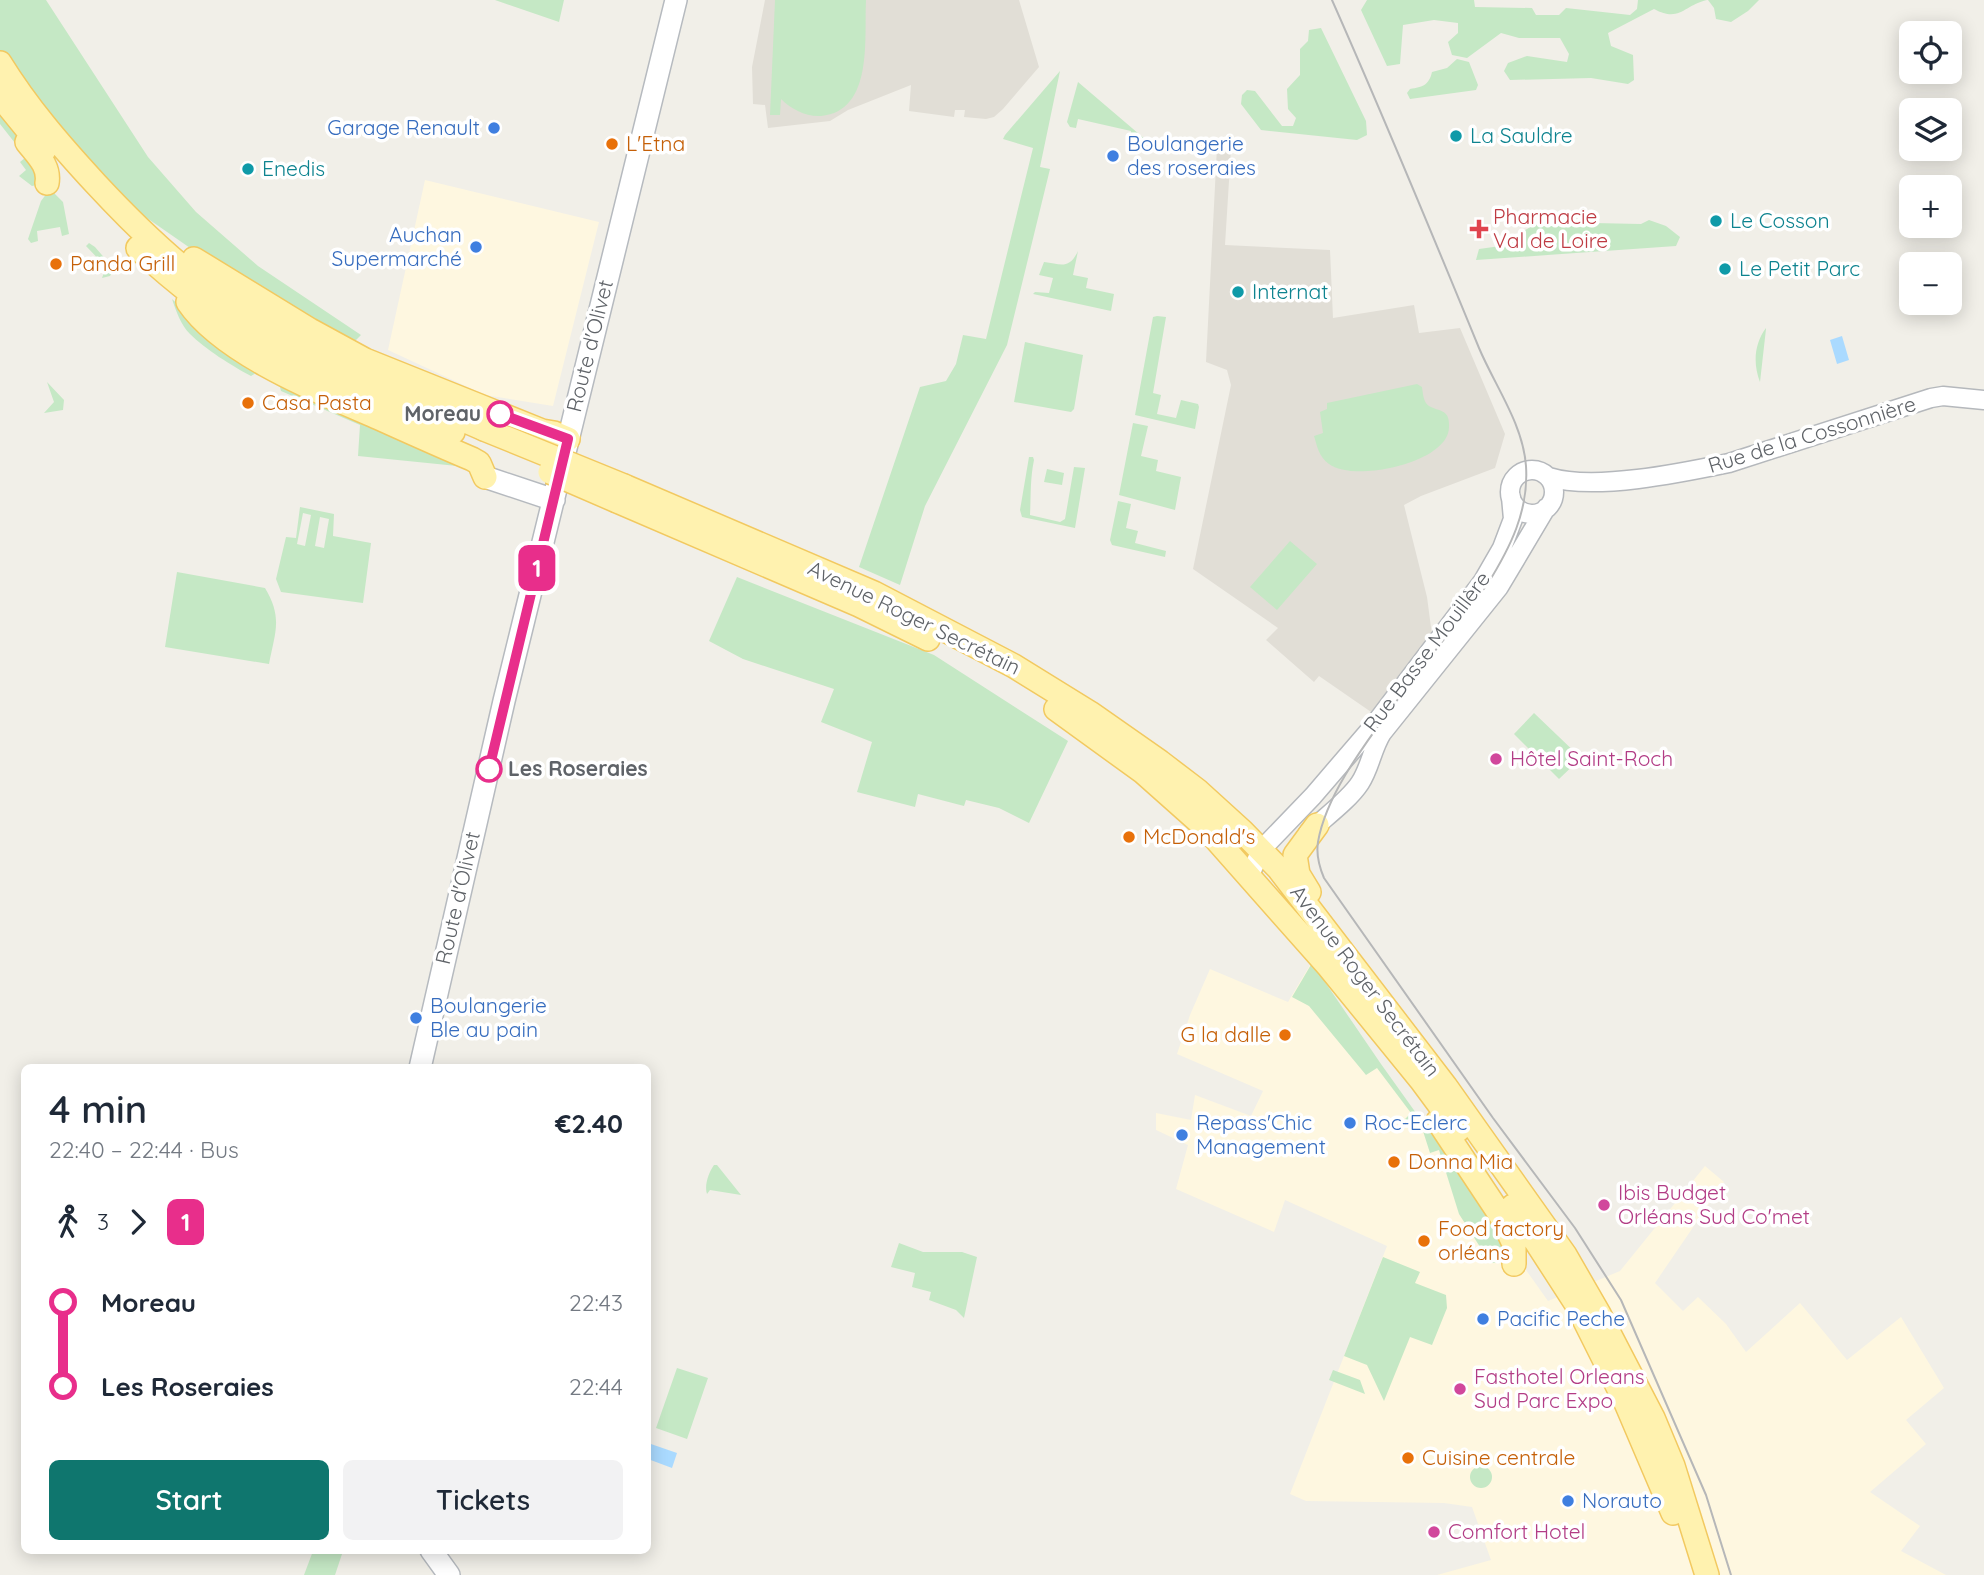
<!DOCTYPE html>
<html lang="en">
<head>
<meta charset="utf-8">
<style>
  body { margin:0; font-family:Quicksand,sans-serif; background:#f2f2f3; color:#1f2937; height:100vh; display:flex; flex-direction:column; font-size:26px; white-space:nowrap }
  * { box-sizing:border-box; margin:0 }
  p { font-size:23px; color:#747a83 }
  .icon { flex:none; width:38px; height:38px; fill:none; stroke:currentColor; stroke-width:2; stroke-linecap:round; stroke-linejoin:round }
  .map { position:relative; flex:1; overflow:hidden }
  .drawer { position:absolute; left:21px; top:1064px; width:630px; height:490px; display:flex; flex-direction:column; background:#fff; border-radius:10px; box-shadow:0 4px 18px #0003 }
  .drawer>* { flex:none }
  .badge { padding:0 14px; border-radius:10px; font-size:24px; line-height:46px }
  .tools { position:absolute; left:1899px; top:21px; display:grid; gap:14px }
  .tools a { display:grid; place-items:center; width:63px; height:63px; border-radius:10px; background:#fff; box-shadow:0 4px 18px #0003; font-size:35px }
  .map>.badge { position:absolute; translate:-50% -50%; box-shadow:0 0 0 4px #fff }
  .legs { display:flex; align-items:center; gap:10px; height:77px; padding:0 28px; font-size:23px }
  .legs p { margin-inline-start:auto }
  .head { display:flex; align-items:center; justify-content:space-between; height:119px; padding:0 28px }
  h1 { font-size:38px; font-weight:600; line-height:52px }
  .action { display:flex; gap:14px; margin-top:auto; padding:14px 28px }
  .action a { flex:1; height:80px; border-radius:10px; background:#0f766e; color:#fff; font-size:28px; font-weight:600; line-height:80px; text-align:center }
  .action a+a { background:#f2f2f3; color:#1f2937 }
  ul { padding:0 28px; list-style:none }
  li { display:flex; align-items:center; gap:24px; height:84px; font-size:26px }
  li i { display:grid; place-items:center; width:10px; height:100%; margin:0 9px; background:currentColor }
  li i::after { content:''; width:18px; height:18px; margin:-9px; border:5px solid; border-radius:50%; background:#fff }
  li p { margin-inline-start:auto }
  li:first-child i { background:linear-gradient(#0000 50%,currentColor 0) }
  li:last-child i { background:linear-gradient(currentColor 50%,#0000 0) }
  .map>svg:first-child { display:block }
</style>
</head>
<body>
<div class="map">
<svg width="1984" height="1575" viewBox="0 0 1984 1575">
  <rect width="100%" height="100%" fill="#f1efe8"/>
  <path fill="#fef7e0" d="M425,180L599,222L553,406L485,395L388,350Z
    M1310,965L1548,1301L1620,1271L1705,1166L1724,1182L1655,1283L1683,1311L1698,1297L1726,1324L1746,1352L1800,1303L1847,1360L1901,1317L1944,1388L1906,1420L1926,1444L1870,1492L1920,1526L1901,1551L1946,1575H1437L1491,1560L1472,1507L1444,1503L1306,1501L1290,1494L1387,1246L1285,1200L1274,1232L1176,1189L1188,1145L1156,1130V1113L1191,1120L1195,1095L1251,1116L1263,1091L1177,1054L1190,1015L1210,969L1288,1002Z"/>
  <path fill="#e1ded6" d="M765,0H1019L1039,67L1003,109L994,117L986,119L964,117L965,110H955L954,117L909,111L911,85L848,110L830,121L768,128L765,105L753,104L752,67Z
    M1217,147L1231,149L1225,245L1330,250L1333,318L1414,305L1419,333L1460,328L1505,434L1495,468L1421,496L1404,505L1427,597L1432,635L1374,714L1319,676L1314,682L1266,640L1278,628L1193,569L1231,385L1227,370L1206,362Z"/>
  <path fill="#c5e8c5" fill-rule="evenodd" d="M0,0H46L148,157L196,212L258,266L361,335L354,342L193,250L144,216L77,148L20,82L0,51Z
    M495,0H564L559,22Z
    M775,0H866C864,38 874,111 821,116C806,117 791,109 781,99L780,115H770Z
    M1367,0H1474L1475,7L1532,8L1536,15H1559L1566,8L1630,15L1637,9L1638,0H1707C1684,5 1680,23 1654,9L1608,33L1611,46L1633,55L1634,80L1628,84L1591,78L1510,80L1504,71L1508,63L1527,56L1567,62L1569,54L1560,38H1519L1501,33L1467,58L1452,55L1448,42L1458,33V23L1434,20L1403,25L1400,64L1387,66L1361,10Z
    M1708,0H1759L1748,11L1731,22L1716,19L1714,8Z
    M1321,28L1366,121L1367,135L1357,140L1261,130L1241,104L1242,95L1247,90L1255,91L1282,126H1293L1296,118L1288,109L1287,89L1300,75V49L1308,41L1309,30Z
    M1457,59L1469,62L1478,85L1476,90L1410,99L1407,93L1410,89C1423,87 1429,85 1432,72L1447,68Z
    M1060,71L1040,167L1050,169L1007,345L925,506L900,585L859,567L920,387L946,381L956,364L963,335L986,339L1033,148L1003,139L1005,135Z
    M1078,82L1146,140V143L1130,140L1131,131L1078,119L1076,128L1070,127L1067,122Z
    M0,114L40,167L37,185L32,186L19,176L26,170L20,162L26,157L0,124Z
    M50,189L63,202L69,234L62,236L60,227L37,231L38,241L31,243L28,239L41,201Z
    M1649,220L1666,226L1680,237L1676,246L1476,260L1479,249L1508,245C1517,233 1532,225 1545,222L1641,224Z
    M89,243L95,247L114,269L110,276L102,278L106,267L86,246Z
    M1078,251L1073,275L1088,278L1086,288L1114,294L1111,311L1033,294L1035,292L1049,293L1053,278L1039,275L1044,262C1061,264 1069,270 1078,251Z
    M172,299L209,333L467,467L358,456L360,425L281,391L280,387L256,373L251,376C232,366 205,349 190,334C181,325 176,311 172,299Z
    M1157,316L1166,317L1153,393L1161,395L1157,414L1176,418L1181,400L1198,404L1199,407L1195,429L1135,415L1153,317Z
    M1766,328V329L1760,382C1753,364 1754,344 1766,328Z
    M1025,342L1083,355L1074,409L1071,412L1014,402Z
    M47,382L64,400L63,410L44,413L54,402Z
    M1417,384L1422,387C1423,393 1423,402 1429,406C1440,412 1450,409 1449,427C1449,463 1354,483 1329,464C1319,457 1317,446 1314,436L1323,433L1320,412L1327,409V403Z
    M1133,423L1148,426L1141,456L1158,460L1156,471L1181,477L1175,510L1119,495Z
    M1029,457H1033L1034,460C1030,479 1031,496 1030,515L1060,522L1065,519L1074,467L1085,468L1075,528L1022,517L1020,510Z
    M1047,469L1064,473L1062,485L1044,482Z
    M1118,501L1131,504L1126,528L1138,531L1135,543L1166,551L1165,557L1112,545L1110,540Z
    M300,507L334,514L333,536L371,543L363,603L281,592L276,579L286,537L296,538ZM303,513L311,515L305,546L297,544ZM320,517L329,519L324,548L315,546Z
    M1290,541L1317,564L1277,610L1250,587Z
    M177,572L265,588C283,618 275,632 269,664L165,647Z
    M737,577L934,655L1068,741L1029,823L999,808L966,800L964,806L918,794L915,807L857,792L872,742L821,722L834,689L743,659L709,641Z
    M1534,713L1581,758L1559,779L1514,734Z
    M1312,963L1381,1064L1431,1134L1471,1184L1506,1235L1504,1261L1492,1263L1475,1255L1482,1250L1459,1214L1439,1150L1430,1153L1422,1128L1405,1119L1411,1113L1377,1068L1366,1075L1309,1006L1292,997Z
    M714,1165H717L741,1195L710,1190L707,1194C704,1185 709,1172 714,1165Z
    M899,1243L923,1252H962L977,1257L964,1318L956,1310L929,1300L931,1292L912,1287L915,1273L891,1267Z
    M1383,1257L1420,1272L1415,1283L1446,1295L1447,1308L1432,1345L1410,1337L1384,1401L1367,1365L1344,1356Z
    M677,1368L708,1378L687,1439L656,1428Z
    M1333,1370L1360,1380L1365,1394L1329,1380Z
    M1470 1477a11 11 0 1 1 22 0a11 11 0 1 1-22 0Z
    M313,1551H343L335,1575H304Z"/>
  <path fill="#aadaff" d="M1842,336L1849,360L1837,364L1830,340Z
    M648,1443L677,1453L672,1468L648,1459Z"/>
  <g fill="none" stroke-linecap="round" stroke-linejoin="round">
    <g stroke="#b5b8bc" stroke-width="21">
      <path id="tertiary" d="M1510 492a22 22 0 1 1 44 0a22 22 0 1 1-44 0Z
        M1549,477C1594,491 1681,473 1729,463L1931,398L1943,396L1984,400
        M1308,833C1323,819 1349,800 1360,783C1370,768 1372,749 1382,733L1499,587L1546,508
        M1249,877L1261,850L1313,796L1374,725L1483,581L1502,548L1513,519L1511,497"/>
    </g>
    <g stroke="#b6babf" stroke-width="24">
      <path id="secondary" d="M485,477L554,500
        M420,1068L504,701L676,0
        M431,1550L449,1575"/>
    </g>
    <g stroke="#f2c960" stroke-width="26">
      <path id="primary" d="M0,63C28,108 60,145 96,184C136,227 178,268 227,301C307,354 397,391 484,429
        M0,96L44,150
        M27,142C37,155 50,166 47,183
        M138,248C201,307 276,356 355,391C387,406 421,419 453,432
        M194,259L310,330L365,360L542,431L554,433L568,439
        M188,302C223,354 322,393 379,418C410,432 441,446 472,459L479,463L485,477
        M624,486L874,593L1014,666L1090,713L1160,762L1198,791L1242,831L1279,869L1446,1087L1565,1255L1599,1314L1653,1418L1673,1466L1707,1575
        M617,501L859,605L928,639
        M1056,709L1143,772L1206,828L1329,967L1421,1080L1458,1130
        M1309,892L1298,874L1295,855L1317,825
        M1438,1121L1501,1216L1514,1244V1264
        M1513,1206L1577,1305L1626,1403L1673,1513"/>
    </g>
    <use href="#tertiary" stroke="#fff" stroke-width="18"/>
    <use href="#secondary" stroke="#fff" stroke-width="21"/>
    <use href="#primary" stroke="#fff2af" stroke-width="23"/>
    <path stroke="#b6b7b8" stroke-width="2" d="M1332,0C1383,115 1431,231 1479,348C1495,386 1523,424 1526,466C1529,511 1510,548 1487,585C1455,625 1423,666 1392,707C1365,744 1326,795 1318,842C1316,854 1319,866 1324,878L1493,1118L1575,1228L1621,1300L1706,1495L1731,1575"/>
    <g stroke="#f2c960" stroke-width="26" stroke-linecap="butt">
      <path id="primary-bridge" d="M484,429L624,486
        M550,472L617,501"/>
    </g>
    <use href="#primary-bridge" stroke="#fff2af" stroke-width="23"/>
  </g>
  <g fill="none" stroke-linecap="round" stroke-linejoin="round">
    <g stroke="#fff" stroke-width="16">
      <path id="line-1" d="M489,769L568,439L500,414"/>
    </g>
    <use href="#line-1" stroke="#e82e8b" stroke-width="10"/>
  </g>
  <g fill="#3f7fe0" stroke="#fff" stroke-width="2.5">
    <circle cx="494" cy="128" r="7"/>
    <circle cx="1113" cy="156" r="7"/>
    <circle cx="476" cy="247" r="7"/>
    <circle cx="416" cy="1018" r="7"/>
    <circle cx="1350" cy="1123" r="7"/>
    <circle cx="1182" cy="1135" r="7"/>
    <circle cx="1483" cy="1319" r="7"/>
    <circle cx="1568" cy="1501" r="7"/>
  </g>
  <g fill="#0f9aa8" stroke="#fff" stroke-width="2.5">
    <circle cx="1456" cy="136" r="7"/>
    <circle cx="248" cy="169" r="7"/>
    <circle cx="1716" cy="221" r="7"/>
    <circle cx="1725" cy="269" r="7"/>
    <circle cx="1238" cy="292" r="7"/>
  </g>
  <g fill="#e8710a" stroke="#fff" stroke-width="2.5">
    <circle cx="612" cy="144" r="7"/>
    <circle cx="56" cy="264" r="7"/>
    <circle cx="248" cy="403" r="7"/>
    <circle cx="1129" cy="837" r="7"/>
    <circle cx="1285" cy="1035" r="7"/>
    <circle cx="1394" cy="1162" r="7"/>
    <circle cx="1424" cy="1241" r="7"/>
    <circle cx="1408" cy="1458" r="7"/>
  </g>
  <path fill="#e0444e" stroke="#fff" stroke-width="2.5" d="M1475.5 218.5h7v7h7v7h-7v7h-7v-7h-7v-7h7z"/>
  <g fill="#fff" stroke="#e82e8b" stroke-width="3.5">
    <circle cx="500" cy="414" r="12"/>
    <circle cx="489" cy="769" r="12"/>
  </g>
  <g fill="#d1479c" stroke="#fff" stroke-width="2.5">
    <circle cx="1496" cy="759" r="7"/>
    <circle cx="1604" cy="1205" r="7"/>
    <circle cx="1460" cy="1389" r="7"/>
    <circle cx="1434" cy="1532" r="7"/>
  </g>
  <g text-anchor="middle" stroke-width="7" stroke-linejoin="round" paint-order="stroke">
    <g font-size="21" fill="#366cbe" stroke="#fff" text-anchor="start">
      <text x="480" y="135" text-anchor="end">Garage Renault</text>
      <text x="1127" y="151">Boulangerie<tspan x="1127" dy="24">des roseraies</tspan></text>
      <text x="462" y="242" text-anchor="end">Auchan<tspan x="462" dy="24">Supermarché</tspan></text>
      <text x="430" y="1013">Boulangerie<tspan x="430" dy="24">Ble au pain</tspan></text>
      <text x="1196" y="1130">Repass'Chic<tspan x="1196" dy="24">Management</tspan></text>
      <text x="1364" y="1130">Roc-Eclerc</text>
      <text x="1497" y="1326">Pacific Peche</text>
      <text x="1582" y="1508">Norauto</text>
    </g>
    <g font-size="21" fill="#0d838f" stroke="#fff" text-anchor="start">
      <text x="1470" y="143">La Sauldre</text>
      <text x="262" y="176">Enedis</text>
      <text x="1730" y="228">Le Cosson</text>
      <text x="1739" y="276">Le Petit Parc</text>
      <text x="1252" y="299">Internat</text>
    </g>
    <g font-size="21" fill="#c56008" stroke="#fff" text-anchor="start">
      <text x="626" y="151">L'Etna</text>
      <text x="70" y="271">Panda Grill</text>
      <text x="262" y="410">Casa Pasta</text>
      <text x="1143" y="844">McDonald's</text>
      <text x="1271" y="1042" text-anchor="end">G la dalle</text>
      <text x="1408" y="1169">Donna Mia</text>
      <text x="1438" y="1236">Food factory<tspan x="1438" dy="24">orléans</tspan></text>
      <text x="1422" y="1465">Cuisine centrale</text>
    </g>
    <g font-size="21" fill="#be3a42" stroke="#fff" text-anchor="start">
      <text x="1493" y="224">Pharmacie<tspan x="1493" dy="24">Val de Loire</tspan></text>
    </g>
    <g font-size="21" fill="#5f6368" stroke="#fff">
      <text transform="translate(590 346) rotate(-76)" y="7">Route d'Olivet</text>
      <text transform="translate(1812 435) rotate(-17)" y="7">Rue de la Cossonnière</text>
      <text transform="translate(914 618) rotate(26)" y="7">Avenue Roger Secrétain</text>
      <text transform="translate(1427 652) rotate(-53)" y="7">Rue Basse Mouillère</text>
      <text transform="translate(458 898) rotate(-77)" y="7">Route d'Olivet</text>
      <text transform="translate(1365 981) rotate(53)" y="7">Avenue Roger Secrétain</text>
    </g>
    <g font-size="21" font-weight="bold" fill="#5f6368" stroke="#fff" text-anchor="end">
      <text x="481" y="421">Moreau</text>
      <text x="508" y="776" text-anchor="start">Les Roseraies</text>
    </g>
    <g font-size="21" fill="#b23c85" stroke="#fff" text-anchor="start">
      <text x="1510" y="766">Hôtel Saint-Roch</text>
      <text x="1618" y="1200">Ibis Budget<tspan x="1618" dy="24">Orléans Sud Co'met</tspan></text>
      <text x="1474" y="1384">Fasthotel Orleans<tspan x="1474" dy="24">Sud Parc Expo</tspan></text>
      <text x="1448" y="1539">Comfort Hotel</text>
    </g>
  </g>
</svg>
<div class="tools">
<a><svg class="icon" aria-label="locate" viewBox="0 0 24 24"><circle cx="12" cy="12" r="6"/><path d="M12 2v4M12 18v4M2 12h4M18 12h4"/></svg></a>
<a><svg class="icon" aria-label="layers" viewBox="0 0 24 24"><path d="M12 4l9 5-9 5-9-5zM3 14l9 5 9-5"/></svg></a>
<a>+</a>
<a>−</a>
</div>
<b class="badge" style="left:537px;top:568px;background:#e82e8b;color:#fff">1</b>
<section class="drawer">
<div class="head"><div><h1>4 min</h1><p>22:40 – 22:44 · Bus</p></div><b>€2.40</b></div>
<div class="legs"><svg class="icon" aria-label="walk" viewBox="0 0 24 24"><circle cx="13" cy="4" r="2"/><path d="M13 8l-2 6 4 7M11 14l-3 7M7 12l3-4h3l4 4"/></svg>3<svg class="icon" aria-label="forward" viewBox="0 0 24 24"><path d="M9 5l7 7-7 7"/></svg><b class="badge" style="background:#e82e8b;color:#fff">1</b></div>
<ul>
<li><i style="color:#e82e8b"></i><b>Moreau</b><p>22:43</p></li>
<li><i style="color:#e82e8b"></i><b>Les Roseraies</b><p>22:44</p></li>
</ul>
<div class="action"><a>Start</a><a>Tickets</a></div>
</section>
</div>
</body>
</html>
